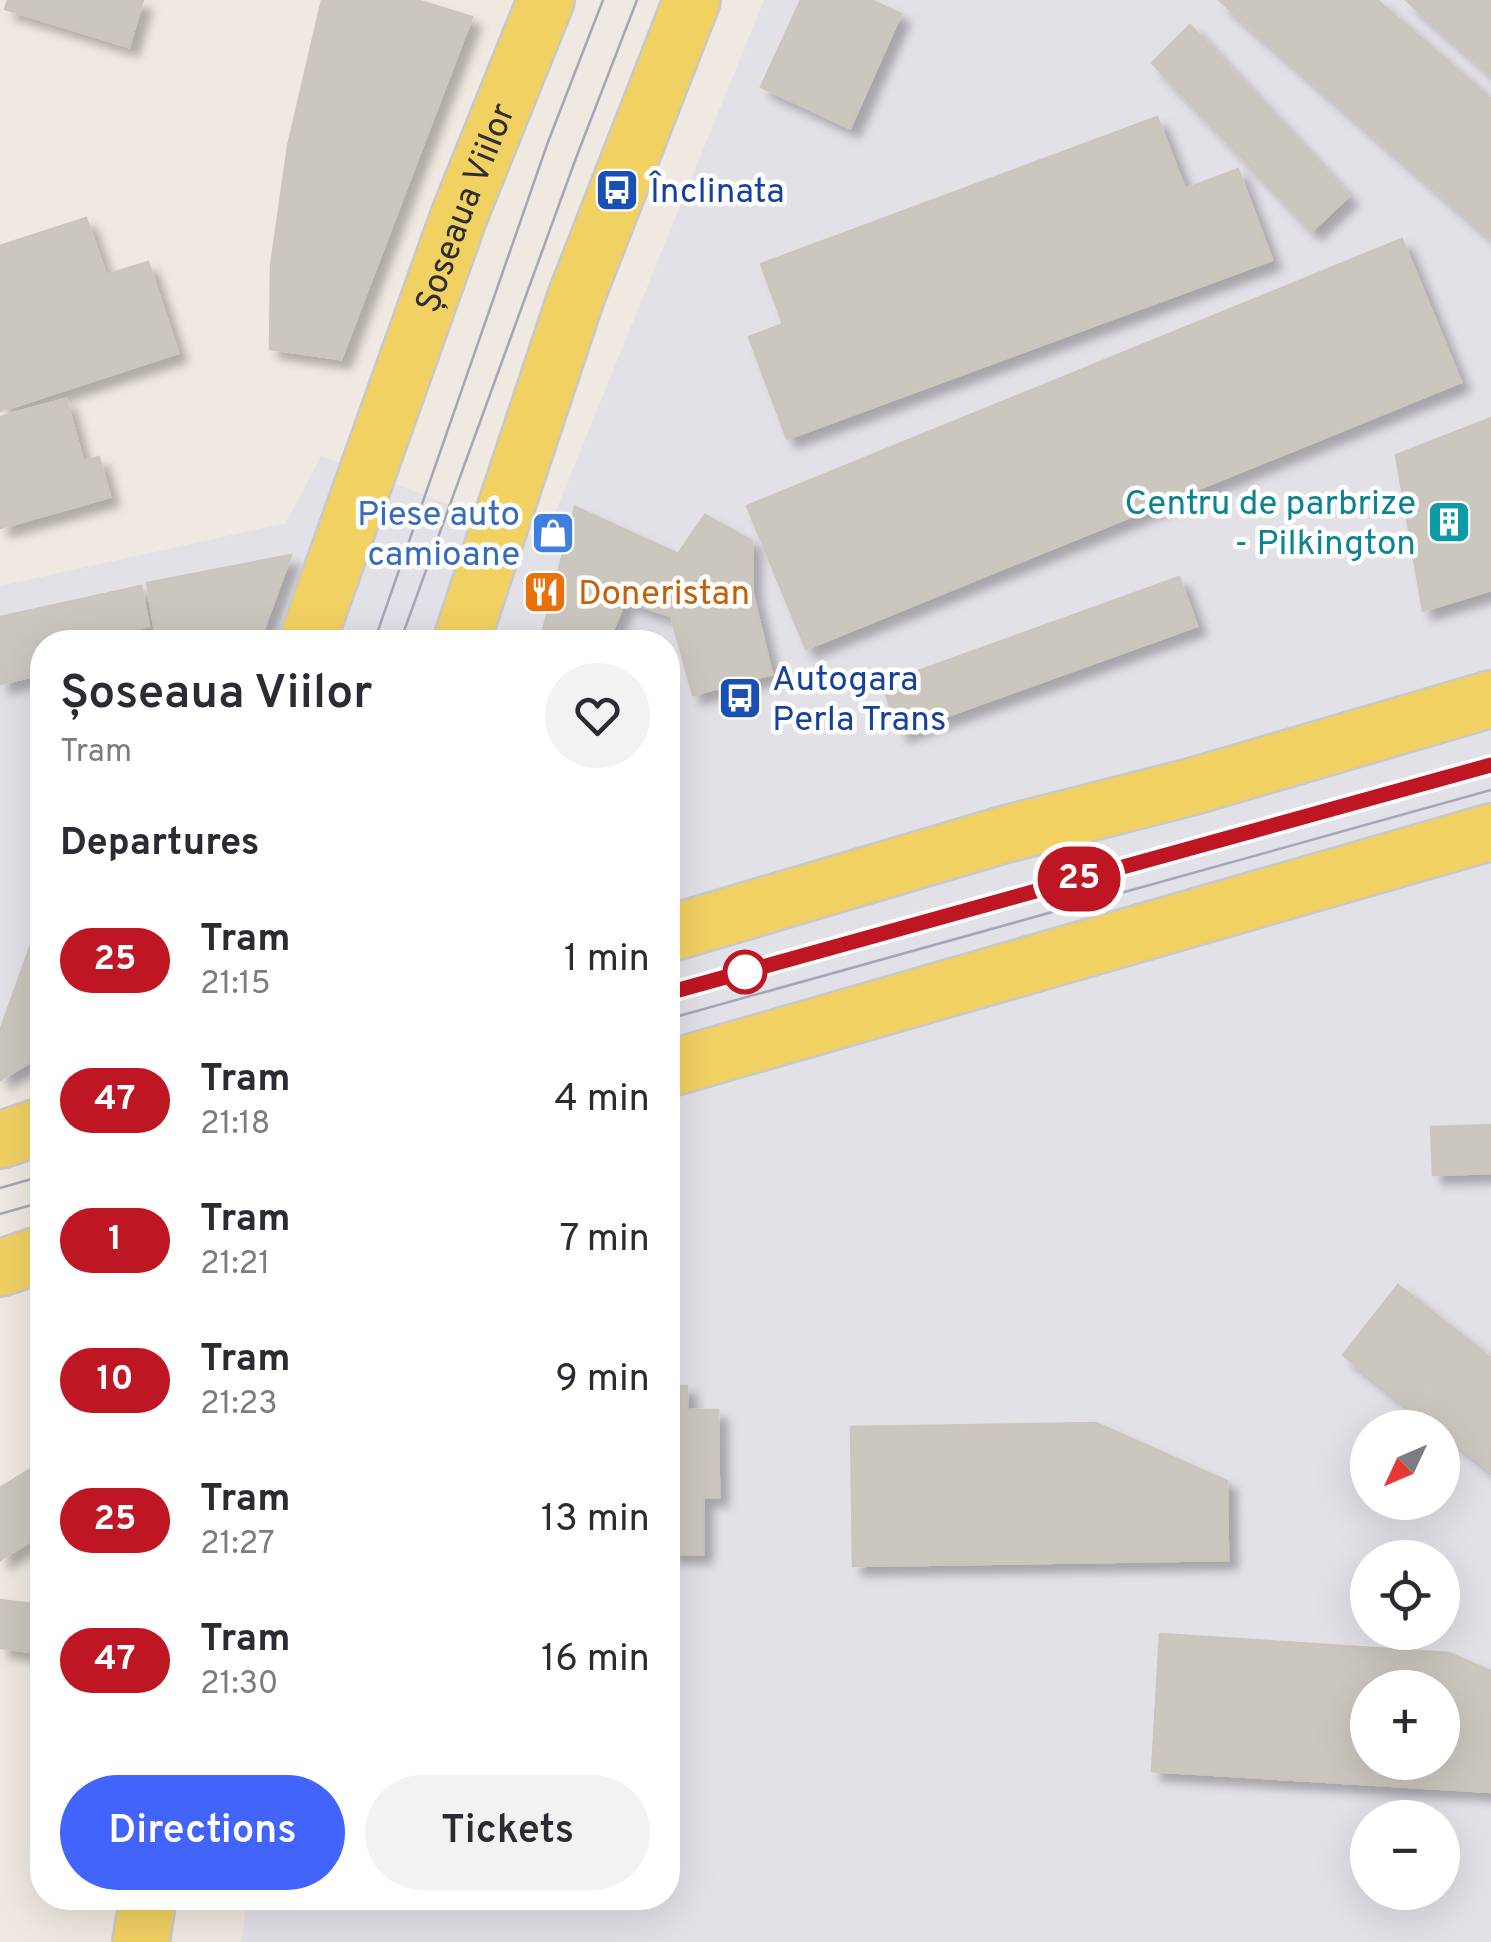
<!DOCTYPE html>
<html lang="en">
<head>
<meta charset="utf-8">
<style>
  body { margin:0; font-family:Overpass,sans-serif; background:#f2f2f3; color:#2b2b33; height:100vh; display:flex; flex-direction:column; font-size:38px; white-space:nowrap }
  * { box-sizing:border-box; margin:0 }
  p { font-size:32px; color:#7c7c81 }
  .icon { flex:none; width:55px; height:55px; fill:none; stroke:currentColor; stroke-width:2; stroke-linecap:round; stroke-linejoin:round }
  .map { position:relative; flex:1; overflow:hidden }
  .drawer { position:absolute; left:30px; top:630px; width:650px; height:1280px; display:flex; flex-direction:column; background:#fff; border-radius:40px; box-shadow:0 10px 40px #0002 }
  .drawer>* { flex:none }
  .badge { padding:0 20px; border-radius:32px; font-size:35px; line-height:65px }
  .needle { width:65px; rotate:226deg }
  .fabs { position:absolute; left:1350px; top:1410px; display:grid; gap:20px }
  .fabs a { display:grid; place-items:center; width:110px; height:110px; border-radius:50%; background:#fff; box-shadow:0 10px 40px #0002; font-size:50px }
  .map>.badge { position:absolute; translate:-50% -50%; box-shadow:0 0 0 5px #fff }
  h2 { padding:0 30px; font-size:38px; line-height:90px }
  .round { display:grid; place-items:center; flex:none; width:105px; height:105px; border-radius:52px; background:#f2f2f3 }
  .headline { display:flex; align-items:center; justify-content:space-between; height:170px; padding:0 30px }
  h1 { font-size:48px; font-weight:600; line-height:75px }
  .action { display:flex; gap:20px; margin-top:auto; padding:20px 30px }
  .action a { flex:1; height:115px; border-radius:60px; background:#4264fb; color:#fff; font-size:40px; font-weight:600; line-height:115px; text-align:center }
  .action a+a { background:#f2f2f3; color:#2b2b33 }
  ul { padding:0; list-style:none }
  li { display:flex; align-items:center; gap:30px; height:140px; padding:0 30px }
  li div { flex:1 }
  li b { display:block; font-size:38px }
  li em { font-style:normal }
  li .badge { min-width:110px; font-weight:700; text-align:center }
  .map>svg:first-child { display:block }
</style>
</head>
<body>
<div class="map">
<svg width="1491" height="1942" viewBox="0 0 1491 1942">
  <defs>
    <filter id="shadow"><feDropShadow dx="9" dy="9" stdDeviation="5" flood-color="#0004"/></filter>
  </defs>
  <rect width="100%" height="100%" fill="#efe9e1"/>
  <path fill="#e3e1e8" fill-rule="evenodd" d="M764,0H1491V1942H241L247,1898H668V642H42V1073L0,1085V586L286,523L321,456L544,540ZM1368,1428H1442V1502H1368ZM1368,1558H1442V1632H1368ZM1368,1688H1442V1762H1368ZM1368,1818H1442V1892H1368Z"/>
  <path fill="#cbc7bf" stroke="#cbc5ba" stroke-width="2.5" fill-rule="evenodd" filter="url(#shadow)" d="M8,0H143L129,47L5,9Z
    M322,0H417L472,17L341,359L270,349L271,266L288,146Z
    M801,0H871L901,14L850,128L761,87Z
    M1219,0H1377L1491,99V238Z
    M1406,0H1491V74Z
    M1190,25L1349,196L1312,231L1152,63Z
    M1157,117L1185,189L1238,169L1272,260L787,439L749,337L783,324L761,264Z
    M86,218L106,275L148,262L178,353L0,411V246Z
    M1402,239L1461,382L806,649L747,506Z
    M66,399L83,461L99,457L110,497L0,528V417Z
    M1491,418V590L1423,611L1396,455Z
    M575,507L678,554L705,515L752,541V591L772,674L693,695L671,616L625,601L608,642H540Z
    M291,555L259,642H157L147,583Z
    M1179,577L1197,626L900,733L882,684Z
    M141,586L149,626L74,642H42V674L0,684V617Z
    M42,914V1055L0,1080V1031Z
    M1491,1125V1173L1433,1175L1431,1127Z
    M1398,1285L1491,1358V1471L1442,1433V1428H1436L1343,1355Z
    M668,1386H687V1410H718L719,1497H703V1554H668Z
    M1096,1423L1227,1481L1228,1560L853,1566L851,1427Z
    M42,1462V1534L0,1560V1488Z
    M0,1600L42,1605L41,1653L0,1648Z
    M1160,1634L1449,1653L1491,1671V1792L1152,1771ZM1368,1688H1442V1762H1368Z"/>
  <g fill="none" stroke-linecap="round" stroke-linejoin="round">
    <g stroke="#c9c9c9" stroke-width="60">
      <g id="major">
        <path id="s1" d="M307,642L459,216L546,0"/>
        <path d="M461,642L576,297L692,0"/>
        <path d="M668,934L1006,834L1194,786L1491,699"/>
        <path d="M668,1069L1491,832"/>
        <path d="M0,1140L42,1126"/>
        <path d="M0,1268L42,1254"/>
        <path d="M141,1942L148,1898"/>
      </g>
    </g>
    <use href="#major" stroke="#f2d163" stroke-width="55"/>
    <path stroke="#a3a6b8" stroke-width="2.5" d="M374,642L548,142L603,0
      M400,642L576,158L637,0
      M668,993L1491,765
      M668,1019L1491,790
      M0,1188L42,1176
      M0,1214L42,1202"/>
  </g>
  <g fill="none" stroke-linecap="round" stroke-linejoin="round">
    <g stroke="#fff" stroke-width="22">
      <path id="line" d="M668,993L1491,765"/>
    </g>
    <use href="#line" stroke="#be1622" stroke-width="15"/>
  </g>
  <defs>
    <g id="bus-square" transform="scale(2.25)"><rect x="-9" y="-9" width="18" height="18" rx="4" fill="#1a4fb4" stroke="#fff"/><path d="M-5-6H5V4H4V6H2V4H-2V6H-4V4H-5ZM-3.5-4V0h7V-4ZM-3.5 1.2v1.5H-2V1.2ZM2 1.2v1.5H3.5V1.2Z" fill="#fff"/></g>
    <g id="building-square" transform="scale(2.25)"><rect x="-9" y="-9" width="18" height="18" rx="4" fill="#0f9aa8" stroke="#fff"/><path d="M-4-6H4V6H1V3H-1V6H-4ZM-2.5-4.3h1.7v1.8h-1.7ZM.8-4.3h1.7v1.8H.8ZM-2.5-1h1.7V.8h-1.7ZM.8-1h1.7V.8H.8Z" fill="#fff"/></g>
    <g id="shop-square" transform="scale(2.25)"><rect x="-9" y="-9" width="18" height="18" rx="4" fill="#3f7fe0" stroke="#fff"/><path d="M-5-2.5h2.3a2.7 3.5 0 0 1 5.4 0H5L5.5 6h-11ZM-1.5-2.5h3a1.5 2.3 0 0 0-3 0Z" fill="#fff"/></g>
    <g id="restaurant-square" transform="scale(2.25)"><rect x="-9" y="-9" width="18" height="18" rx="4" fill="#e8710a" stroke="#fff"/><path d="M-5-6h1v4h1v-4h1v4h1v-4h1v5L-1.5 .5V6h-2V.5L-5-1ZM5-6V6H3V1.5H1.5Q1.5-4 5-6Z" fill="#fff"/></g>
  </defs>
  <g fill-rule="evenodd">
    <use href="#bus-square" x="617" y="190"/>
    <use href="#building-square" x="1449" y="522"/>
    <use href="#shop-square" x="553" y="533"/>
    <use href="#restaurant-square" x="545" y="592"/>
    <use href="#bus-square" x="740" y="698"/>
  </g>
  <circle fill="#fff" stroke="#be1622" stroke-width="5" cx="745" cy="972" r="20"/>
  <g text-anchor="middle" stroke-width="9" stroke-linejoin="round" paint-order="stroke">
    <g font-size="35" fill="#164399" stroke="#fff" text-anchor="start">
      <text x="650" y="202">Înclinata</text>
      <text x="772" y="690">Autogara<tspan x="772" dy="40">Perla Trans</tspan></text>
    </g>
    <g font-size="35" fill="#2e2e2e" stroke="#fff">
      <text dy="12" stroke="none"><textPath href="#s1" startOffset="462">Șoseaua Viilor</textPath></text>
    </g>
    <g font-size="35" fill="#0d838f" stroke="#fff" text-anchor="end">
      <text x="1416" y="514">Centru de parbrize<tspan x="1416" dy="40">- Pilkington</tspan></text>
    </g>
    <g font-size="35" fill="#366cbe" stroke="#fff" text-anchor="end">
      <text x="520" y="525">Piese auto<tspan x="520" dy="40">camioane</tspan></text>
    </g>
    <g font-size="35" fill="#c56008" stroke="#fff" text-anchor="start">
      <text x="578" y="604">Doneristan</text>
    </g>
  </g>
</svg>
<div class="fabs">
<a><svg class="needle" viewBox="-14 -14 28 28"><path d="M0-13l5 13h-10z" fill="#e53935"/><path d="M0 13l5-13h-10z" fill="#7c7c81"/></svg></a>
<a><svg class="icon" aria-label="locate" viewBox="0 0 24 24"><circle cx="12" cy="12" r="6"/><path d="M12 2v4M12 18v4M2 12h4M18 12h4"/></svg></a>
<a>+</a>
<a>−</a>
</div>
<b class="badge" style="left:1079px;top:879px;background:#be1622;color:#fff">25</b>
<section class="drawer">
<div class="headline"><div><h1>Șoseaua Viilor</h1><p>Tram</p></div><a class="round"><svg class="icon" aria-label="heart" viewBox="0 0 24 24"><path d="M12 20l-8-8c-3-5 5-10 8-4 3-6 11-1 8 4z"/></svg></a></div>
<h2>Departures</h2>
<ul>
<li><span class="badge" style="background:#be1622;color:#fff">25</span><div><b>Tram</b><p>21:15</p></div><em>1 min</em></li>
<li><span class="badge" style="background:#be1622;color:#fff">47</span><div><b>Tram</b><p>21:18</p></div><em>4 min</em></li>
<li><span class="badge" style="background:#be1622;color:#fff">1</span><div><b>Tram</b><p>21:21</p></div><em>7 min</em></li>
<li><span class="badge" style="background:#be1622;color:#fff">10</span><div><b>Tram</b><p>21:23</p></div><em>9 min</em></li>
<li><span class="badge" style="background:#be1622;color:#fff">25</span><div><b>Tram</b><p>21:27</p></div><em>13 min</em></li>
<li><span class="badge" style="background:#be1622;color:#fff">47</span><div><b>Tram</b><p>21:30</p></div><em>16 min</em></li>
</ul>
<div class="action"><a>Directions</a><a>Tickets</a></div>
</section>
</div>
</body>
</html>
